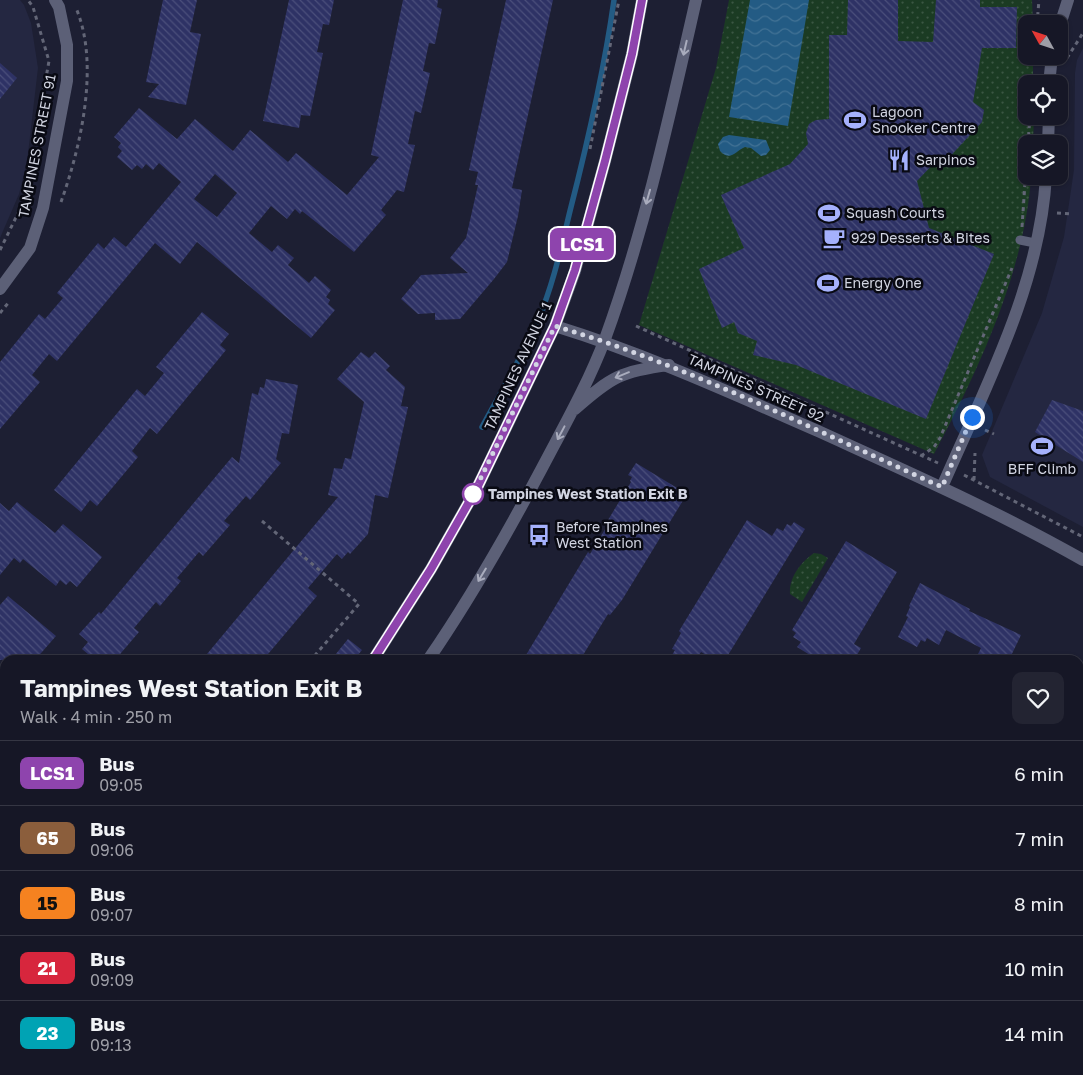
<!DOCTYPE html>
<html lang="en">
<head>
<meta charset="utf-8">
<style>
  body { margin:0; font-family:"Golos Text",sans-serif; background:#232432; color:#f1f3f6; height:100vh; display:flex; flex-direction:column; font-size:19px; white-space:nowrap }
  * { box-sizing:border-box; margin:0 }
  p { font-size:16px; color:#9e9fa7 }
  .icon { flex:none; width:28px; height:28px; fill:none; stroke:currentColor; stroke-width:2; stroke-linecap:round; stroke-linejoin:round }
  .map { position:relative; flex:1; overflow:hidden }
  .details { position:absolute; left:0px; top:655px; width:1084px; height:420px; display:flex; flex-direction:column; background:#161726; border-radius:15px 15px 0 0; box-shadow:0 1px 4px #0004,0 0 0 1px #353643 }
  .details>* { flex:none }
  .badge { padding:0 10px; border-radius:8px; font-size:18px; line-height:32px }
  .needle { width:32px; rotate:310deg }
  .controls { position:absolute; left:1018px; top:15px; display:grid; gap:10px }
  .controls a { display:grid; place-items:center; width:50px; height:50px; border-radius:10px; background:#161726; box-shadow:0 1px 4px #0004,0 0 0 1px #353643; font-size:25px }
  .you { position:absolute; width:25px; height:25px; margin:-12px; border:4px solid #fff; border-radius:50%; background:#1a73e8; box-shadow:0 0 0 8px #1a73e833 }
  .map>.badge { position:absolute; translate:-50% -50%; box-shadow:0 0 0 2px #fff }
  .round { display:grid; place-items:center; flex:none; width:52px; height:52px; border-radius:10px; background:#232432 }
  .overview { display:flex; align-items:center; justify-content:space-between; height:85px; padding:0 20px }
  h1 { font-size:24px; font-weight:700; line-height:38px }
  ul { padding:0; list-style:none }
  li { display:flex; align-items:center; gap:15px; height:65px; padding:0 20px; border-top:1px solid #353643 }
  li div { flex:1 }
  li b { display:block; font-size:19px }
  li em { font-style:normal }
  li .badge { min-width:55px; font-weight:700; text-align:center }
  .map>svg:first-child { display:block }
</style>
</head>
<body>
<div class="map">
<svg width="1083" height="1075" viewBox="0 0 1083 1075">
  <defs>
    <pattern id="grass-dots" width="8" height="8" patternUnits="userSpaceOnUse" patternTransform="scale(1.25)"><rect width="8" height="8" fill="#1b3b23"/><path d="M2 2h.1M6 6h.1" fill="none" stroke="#3b5643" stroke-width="1.8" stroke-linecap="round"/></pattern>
    <pattern id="water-waves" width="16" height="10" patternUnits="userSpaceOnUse" patternTransform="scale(1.25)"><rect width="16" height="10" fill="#235b84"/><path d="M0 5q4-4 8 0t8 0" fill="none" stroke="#427295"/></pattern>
    <pattern id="building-back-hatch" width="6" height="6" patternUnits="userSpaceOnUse" patternTransform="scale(1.25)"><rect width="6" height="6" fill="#2e3265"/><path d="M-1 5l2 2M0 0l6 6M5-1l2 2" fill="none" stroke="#4b4f7b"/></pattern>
  </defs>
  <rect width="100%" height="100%" fill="#1d1f33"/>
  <path fill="#242741" d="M0,0H20L24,5L31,23L38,68L27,162L19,194L0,238Z
    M1083,48V527L990,477L982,455L1042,313L1064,237L1074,170L1075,73L1077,60Z"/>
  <path fill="url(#grass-dots)" d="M729,0H1032L1033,24H1026V56H1033V84H1026V116H1034L1033,144H1026V176H1031C1025,271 978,371 934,454L639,325L716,68Z
    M814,553L821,554L828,558L802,602L790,594C789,577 801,562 814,553Z"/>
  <path fill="url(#water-waves)" d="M750,0H809L788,126L729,117Z
    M729,135L766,140L770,150L766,155L761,156L751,148L745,147C735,151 731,162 720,151L718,144L723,137Z
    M574,1070H593L597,1073L579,1075Z"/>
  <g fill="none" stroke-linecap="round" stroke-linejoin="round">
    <path stroke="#235b84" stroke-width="5.5" d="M482,427C501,392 522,357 538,320C553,285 561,248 570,211C588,141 604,71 614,0
      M219,1070L225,1075"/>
  </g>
  <path fill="url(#building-back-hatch)" fill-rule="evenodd" d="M163,0H197L190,32L201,34L186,105L148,97L159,84L146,82Z
    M289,0H334L329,25L323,24L317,52L323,53L310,116L301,115L299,128L263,121Z
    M403,0H438L437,7L442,9L435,44L429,43L423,71L430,73L421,113L415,111L408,144L415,145L404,192L397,190L381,210L386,215L354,252L302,211L300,214L295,209L287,219L271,206L249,233L272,252L278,245L294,258L288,265L309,283L315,276L331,290L326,297L330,300L328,304L335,310L311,338L197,242L180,264L155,243L57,361L49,354L32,375L40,382L0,429V362L39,314L45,319L63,298L57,293L98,243L104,249L114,237L126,247L181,182L159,163L153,170L146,164L142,169L137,165L132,170L117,157L122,151L118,147L121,143L114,137L139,108L177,139L195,119L233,151L250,130L288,162L296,153L347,195L379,157L371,155ZM215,174L237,193L217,217L194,199Z
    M506,0H553L512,188L522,190L518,216L507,262L494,279L460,319L435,320V313L418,314L401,299L421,275L468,273L450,258L466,238L478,185H475L478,172L469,170Z
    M848,0H898V41L933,42L936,0H980V7H1017L1016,48H982L973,102L984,110L982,122L943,164L939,158L917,181L929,228L994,254L926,419L796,365L753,355L757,341L738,333L734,322L722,328L699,269L744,248L721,195L790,164L808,144L806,133L809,124L816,120L829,119V35H847Z
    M0,63L17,78L0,99Z
    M202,312L229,334L220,345L226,350L157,434L150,428L132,451L138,457L97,506L90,500L81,512L54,490L137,389L145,396L164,373L156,367Z
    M361,352L369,358L375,352L390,366L386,370L405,387L401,406L408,407L388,498L375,495L368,534L350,554L348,552L342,559L337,554L308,588L317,596L263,660H202L338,497L328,495L334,468L342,469L345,458L351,459L364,402L337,379Z
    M266,379L298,385L289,434L282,433L276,459L281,463L250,500L246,496L224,521L230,525L203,556L199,552L177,578L181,581L160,606L156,602L134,628L139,632L115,660H95L82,649L88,642L79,634L99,612L101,614L232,457L239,463L252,393L258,395L260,387L264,388Z
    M1052,400L1083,411V462L1035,432Z
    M636,463L687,494L622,600L610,615L608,614L580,660H523L588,552L590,554L607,526L605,525L631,482L630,481L632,477L628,475Z
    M17,502L55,533L63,524L102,557L77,587L70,581L66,585L60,580L56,586L23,559L20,563L14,558L0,575V503L9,511Z
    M747,520L772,536L777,528L783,531L787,524L791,526L794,522L805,529L725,660H715L701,652L696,660H669L675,650L672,649L681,633L679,631Z
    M846,541L897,572L854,644L861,648L854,660H818L797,647L801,642L793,637L796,633L792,630Z
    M920,583L970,609L969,611L1021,635L1009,660H975L981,648L946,630L939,645L927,638L925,642L921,640L917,647L898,637L908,617L906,616L910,607L909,606Z
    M8,596L56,636L35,660H0V605Z
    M348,639L362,650L354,660H331Z"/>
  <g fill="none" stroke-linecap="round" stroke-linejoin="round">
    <path stroke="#636677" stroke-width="3" stroke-dasharray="4 4" stroke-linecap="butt" d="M1037,24L1039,0
      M1067,58L1083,33
      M1034,63L1035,56
      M1064,88V112
      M1028,144L1030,116
      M590,149L619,0
      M1062,174L1064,146
      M61,202C81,146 100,64 76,8
      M1057,213L1071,214
      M1022,227L1026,168
      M0,250L24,201L49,61L33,7L28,0
      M0,313L9,302
      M636,326L938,463
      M985,430L994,434
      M921,456L934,447L940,438L1012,268
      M964,475L1083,537
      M974,480L975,453
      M262,521L359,604L311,660
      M0,735L5,739
      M0,851L5,855
      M0,908L5,912
      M0,1032L5,1030
      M0,1054L5,1049
      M238,1070L244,1075
      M381,1070L385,1075
      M919,1070L925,1075
      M122,1075L127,1070
      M823,1075L828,1070"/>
    <path stroke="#5c6077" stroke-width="9" d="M1020,240L1035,243"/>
    <path stroke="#5c6077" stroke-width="12" d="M1059,28L1068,0
      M1049,84L1052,56
      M1048,144L1049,116
      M0,289L30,248L43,208L67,81V45L59,7L55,0
      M555,326C646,354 731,393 818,431C908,472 997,511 1083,560
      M942,487C985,388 1040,285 1046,176
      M943,1070L949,1075
      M980,1070L986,1075
      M865,1075L869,1070
      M897,1075L901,1070"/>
    <path stroke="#5c6077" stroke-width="12" d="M575,409C611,377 621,371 669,365
      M373,660L431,569L477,488L555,326L575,271L605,161L632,54L642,0
      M428,660C470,599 507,534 542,468C564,426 588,384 605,339C645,229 670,114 696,0
      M0,765L5,769
      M0,808L5,812
      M292,1070L296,1075
      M337,1070L341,1075
      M9,1075L15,1070
      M86,1075L92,1070"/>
  </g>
  <defs><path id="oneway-shaft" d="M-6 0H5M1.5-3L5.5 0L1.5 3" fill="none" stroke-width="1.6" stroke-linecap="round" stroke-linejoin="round" transform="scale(1.25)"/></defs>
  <g stroke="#a9acbd">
    <use href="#oneway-shaft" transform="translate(685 48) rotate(103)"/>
    <use href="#oneway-shaft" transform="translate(648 197) rotate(106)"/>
    <use href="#oneway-shaft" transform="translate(622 375) rotate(158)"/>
    <use href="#oneway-shaft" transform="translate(561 433) rotate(118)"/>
    <use href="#oneway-shaft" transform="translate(482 575) rotate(121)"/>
  </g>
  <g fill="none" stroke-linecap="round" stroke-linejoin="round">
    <g stroke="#fff" stroke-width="11">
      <path id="line" d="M373,660L431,569L477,488L555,326L575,270L605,161L632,54L642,0"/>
    </g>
    <use href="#line" stroke="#8e44ad" stroke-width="8"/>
    <path stroke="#d2d5e2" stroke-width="5" stroke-dasharray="0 9" d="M473,494L555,326C689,366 814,430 942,487L972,417"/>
  </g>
  <defs>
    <g id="stadium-bare" transform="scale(1.725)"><path d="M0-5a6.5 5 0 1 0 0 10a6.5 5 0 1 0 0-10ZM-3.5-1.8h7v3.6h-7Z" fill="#a5b1fc" stroke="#090a13" stroke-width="2.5" paint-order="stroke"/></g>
    <g id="restaurant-bare" transform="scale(1.725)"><path d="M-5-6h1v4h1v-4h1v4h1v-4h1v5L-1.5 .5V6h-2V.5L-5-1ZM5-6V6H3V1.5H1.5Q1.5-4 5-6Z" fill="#a5b1fc" stroke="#090a13" stroke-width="2.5" paint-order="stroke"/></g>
    <g id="cafe-bare" transform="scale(1.725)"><path d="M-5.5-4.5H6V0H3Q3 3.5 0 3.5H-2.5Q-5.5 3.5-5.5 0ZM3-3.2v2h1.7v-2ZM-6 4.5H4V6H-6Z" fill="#a5b1fc" stroke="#090a13" stroke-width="2.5" paint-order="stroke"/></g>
    <g id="bus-bare" transform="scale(1.725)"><path d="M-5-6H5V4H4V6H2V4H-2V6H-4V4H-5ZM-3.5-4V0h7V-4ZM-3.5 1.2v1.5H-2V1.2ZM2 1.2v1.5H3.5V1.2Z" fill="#a5b1fc" stroke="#090a13" stroke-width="2.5" paint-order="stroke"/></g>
  </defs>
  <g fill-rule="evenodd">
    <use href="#stadium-bare" x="855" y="120"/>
    <use href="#restaurant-bare" x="899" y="160"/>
    <use href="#stadium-bare" x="829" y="213"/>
    <use href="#cafe-bare" x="834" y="238"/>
    <use href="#stadium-bare" x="828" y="283"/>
    <use href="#stadium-bare" x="1042" y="446"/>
    <use href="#bus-bare" x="539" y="535"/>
  </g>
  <circle fill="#fff" stroke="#8e44ad" stroke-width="2.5" cx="473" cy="494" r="10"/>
  <g text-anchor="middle" stroke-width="5" stroke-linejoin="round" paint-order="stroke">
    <g font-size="14" fill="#d2d5e2" stroke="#090a13" text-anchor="start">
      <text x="872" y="117">Lagoon<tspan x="872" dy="16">Snooker Centre</tspan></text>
      <text x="916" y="165">Sarpinos</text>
      <text x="846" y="218">Squash Courts</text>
      <text x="851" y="243">929 Desserts &amp; Bites</text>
      <text x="844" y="288">Energy One</text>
      <text x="1042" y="474" text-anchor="middle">BFF Climb</text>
      <text x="556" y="532">Before Tampines<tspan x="556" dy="16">West Station</tspan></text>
    </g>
    <g font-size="14" fill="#d2d5e2" stroke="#090a13">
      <text transform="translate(37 146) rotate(-79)" y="5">TAMPINES STREET 91</text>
      <text transform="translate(518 366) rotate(-65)" y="5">TAMPINES AVENUE 1</text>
      <text transform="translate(756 388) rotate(24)" y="5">TAMPINES STREET 92</text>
    </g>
    <g font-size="14" font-weight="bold" fill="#d2d5e2" stroke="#090a13" text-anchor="start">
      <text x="488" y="499">Tampines West Station Exit B</text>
    </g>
  </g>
</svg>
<div class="controls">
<a><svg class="needle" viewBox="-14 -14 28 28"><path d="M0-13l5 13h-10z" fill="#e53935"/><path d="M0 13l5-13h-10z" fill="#9e9fa7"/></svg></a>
<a><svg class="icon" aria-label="locate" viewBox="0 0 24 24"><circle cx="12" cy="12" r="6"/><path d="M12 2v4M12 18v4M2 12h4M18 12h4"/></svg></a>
<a><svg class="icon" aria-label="layers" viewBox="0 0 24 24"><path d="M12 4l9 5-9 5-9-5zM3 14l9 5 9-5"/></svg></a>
</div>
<div class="you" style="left:972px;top:417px"></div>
<b class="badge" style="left:582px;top:244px;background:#8e44ad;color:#fff">LCS1</b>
<section class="details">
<div class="overview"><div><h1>Tampines West Station Exit B</h1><p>Walk · 4 min · 250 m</p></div><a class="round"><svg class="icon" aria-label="heart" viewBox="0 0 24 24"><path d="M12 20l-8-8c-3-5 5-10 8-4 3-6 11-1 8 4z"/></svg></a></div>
<ul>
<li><span class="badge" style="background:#8e44ad;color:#fff">LCS1</span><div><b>Bus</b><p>09:05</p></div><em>6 min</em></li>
<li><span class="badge" style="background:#8b5e3c;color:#fff">65</span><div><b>Bus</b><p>09:06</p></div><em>7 min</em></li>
<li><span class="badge" style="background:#f58220;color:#111">15</span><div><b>Bus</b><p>09:07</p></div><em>8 min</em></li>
<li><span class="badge" style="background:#d7263d;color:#fff">21</span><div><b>Bus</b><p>09:09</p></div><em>10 min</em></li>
<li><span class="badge" style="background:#00a3b4;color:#fff">23</span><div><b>Bus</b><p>09:13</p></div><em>14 min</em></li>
</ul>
</section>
</div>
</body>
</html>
